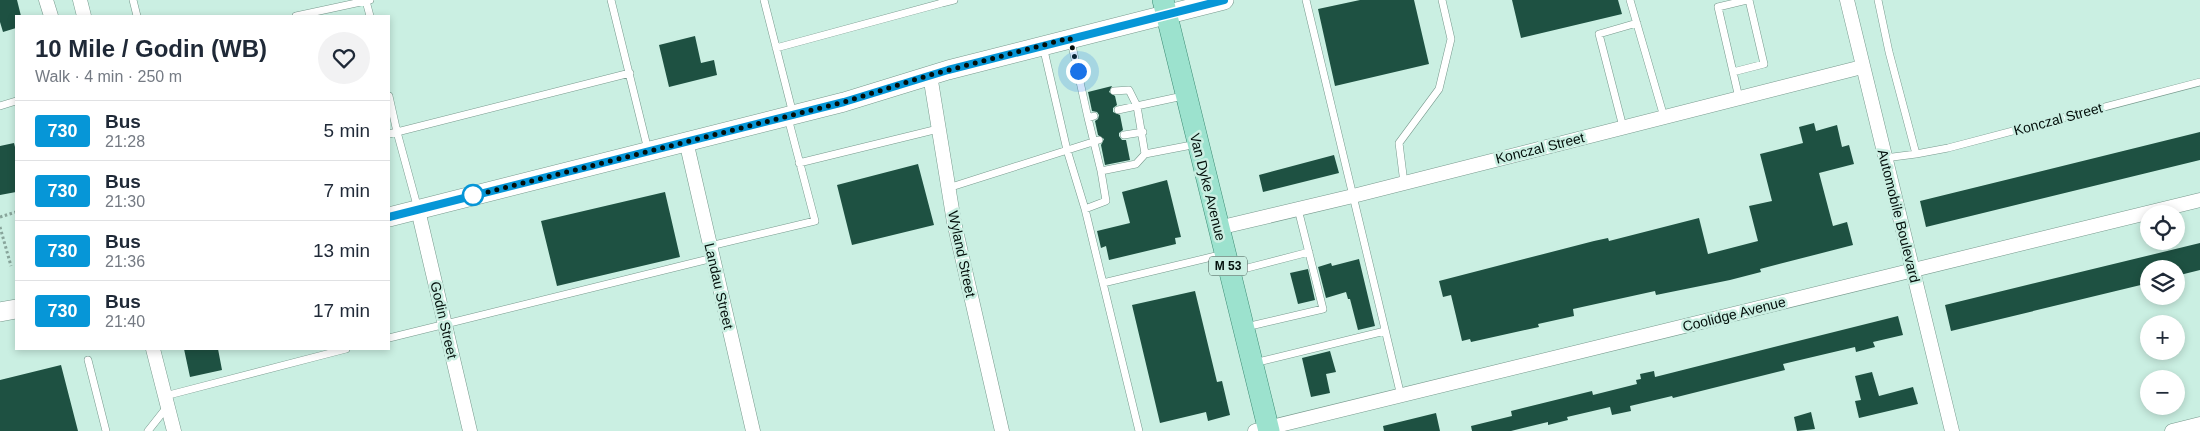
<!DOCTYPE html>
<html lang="en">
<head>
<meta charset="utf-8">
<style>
  body { margin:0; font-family:Arial,sans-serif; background:#f2f2f3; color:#1f2937; height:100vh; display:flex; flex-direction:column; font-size:19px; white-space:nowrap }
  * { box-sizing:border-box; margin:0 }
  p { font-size:16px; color:#747a83 }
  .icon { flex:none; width:28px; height:28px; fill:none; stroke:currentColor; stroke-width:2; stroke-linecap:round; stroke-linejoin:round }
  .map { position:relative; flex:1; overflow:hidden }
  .drawer { position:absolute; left:15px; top:15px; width:375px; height:335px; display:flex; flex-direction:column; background:#fff; border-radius:0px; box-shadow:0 2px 8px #0003 }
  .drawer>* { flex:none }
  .badge { padding:0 10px; border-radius:4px; font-size:18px; line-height:32px }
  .tools { position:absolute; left:2140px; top:205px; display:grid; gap:10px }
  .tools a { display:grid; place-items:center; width:45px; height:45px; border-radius:50%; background:#fff; box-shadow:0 2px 8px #0003; font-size:25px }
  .you { position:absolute; width:25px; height:25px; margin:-12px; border:4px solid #fff; border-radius:50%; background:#1a73e8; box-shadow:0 0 0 8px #1a73e833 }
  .map>.badge { position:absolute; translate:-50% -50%; box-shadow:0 0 0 2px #fff }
  .round { display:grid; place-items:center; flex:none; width:52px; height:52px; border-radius:26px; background:#f2f2f3 }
  .overview { display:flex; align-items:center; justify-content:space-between; height:85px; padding:0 20px }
  h1 { font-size:24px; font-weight:700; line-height:38px }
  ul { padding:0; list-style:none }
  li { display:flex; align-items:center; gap:15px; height:60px; padding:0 20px; border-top:1px solid #e0e1e3 }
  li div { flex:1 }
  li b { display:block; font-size:19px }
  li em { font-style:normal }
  li .badge { min-width:55px; font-weight:700; text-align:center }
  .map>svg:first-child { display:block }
</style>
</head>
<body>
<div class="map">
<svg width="2200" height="431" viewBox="0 0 2200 431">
  <rect width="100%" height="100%" fill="#caefe2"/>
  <path fill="#1e5142" d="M0,0H17L21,16H16V28L3,32L0,22Z
    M1360,0H1414L1429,64L1335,86L1318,9Z
    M1512,0H1618L1622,14L1521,38Z
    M695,36L701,63L714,60L717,75L669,87L659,45Z
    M1112,86L1109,92L1115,96L1117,105L1113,108V112L1120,115L1123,130L1119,133V136L1122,140H1126L1130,160L1105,165L1101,145L1104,139L1098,135L1095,121L1098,119L1099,115L1097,112L1092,111L1088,92Z
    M1814,123L1816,131L1837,125L1842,147L1849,145L1854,164L1819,173L1833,226L1847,222L1853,245L1760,269L1761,272L1730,280L1656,295L1655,291L1573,309L1574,316L1538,324L1539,327L1471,342L1470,339L1462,341L1451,295L1443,297L1439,281L1594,241L1608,238L1609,241L1699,218L1708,254L1758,241L1749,206L1772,201L1760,154L1803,143L1799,127Z
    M2200,132V160L1926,227L1920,201Z
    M14,143L16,151V192L0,195V146Z
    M1334,155L1339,173L1263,192L1259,175Z
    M918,164L934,225L852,245L837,185Z
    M1167,180L1181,237L1175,238L1176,244L1109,260L1106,246L1101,248L1097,231L1130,223L1122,192Z
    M665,192L680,257L557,286L541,221Z
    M2200,243V270L2176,276V269H2149V283L1951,331L1945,305Z
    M1359,259L1375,326L1358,330L1350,299H1348L1346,292L1326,298L1318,267L1331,263L1332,266Z
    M1308,269L1315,300L1298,304L1290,273Z
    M1195,291L1217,382L1222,381L1230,415L1208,421L1206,412L1160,423L1132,305Z
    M1898,316L1903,335L1873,342L1875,347L1856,352L1855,347L1783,364L1785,370L1673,398L1672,396L1630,406L1631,411L1612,415L1610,407L1567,417L1568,420L1548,425V422L1511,431H1472L1471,426L1512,416L1511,411L1592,391L1593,395L1637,384L1636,380L1641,379L1640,374L1654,371L1655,377Z
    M184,349H218L222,370L190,377Z
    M1330,351L1336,372L1326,374L1330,393L1311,397L1302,358Z
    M61,365L78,431H0V380Z
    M1872,372L1879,396L1913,387L1918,404L1859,418L1855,401L1861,400L1855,376Z
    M1811,412L1815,429L1797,431L1794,417Z
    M1436,413L1440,431H1384L1383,426Z"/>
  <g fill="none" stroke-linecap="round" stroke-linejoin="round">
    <g stroke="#77998d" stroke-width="8">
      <path id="service" d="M133,0L137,16
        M611,0L648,150
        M764,0L793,114
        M1306,0L1401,396
        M1630,0L1664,117
        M1878,0L1889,52L1916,154L1948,148L2200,82
        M366,1L370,16
        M942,3L954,0
        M296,16L370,0
        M1071,41L1088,118L1094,116
        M1043,46L1067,150L1085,209L1139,431
        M776,48L942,3V0
        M1733,72L1764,64L1749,0
        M1114,91L1129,90L1137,106L1145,154
        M389,96L397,132L630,73
        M1739,98L1718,7L1747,0
        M0,106L16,101
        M1118,110L1183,96
        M1088,118L1101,171L1136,164L1145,154L1197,144
        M1623,127L1599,34L1637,23
        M389,134L397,132L418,209
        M1124,135L1143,132
        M1885,158L1916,154
        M799,163L938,129
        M1404,183L1399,143L1439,89L1451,39L1442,0
        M948,188L1099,140
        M1085,209L1106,201L1101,171
        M710,246L815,221L788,118
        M1232,272L1309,252
        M1103,283L1224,254
        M1246,327L1323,309L1298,209
        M389,338L713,258
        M88,360L106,431
        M1254,363L1385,331
        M165,396L346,349
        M148,431L167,407"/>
    </g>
    <g stroke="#77998d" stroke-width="15">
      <path id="minor" d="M46,0L51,16
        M80,0L84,16
        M1847,0L1952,431
        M930,75L954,222L1002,431
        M686,141L753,431
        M418,210L470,431
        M1218,228L1353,196L1862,67
        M153,349L174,431
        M1255,431L2200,200
        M2172,431L2200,424"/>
    </g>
    <g stroke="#77998d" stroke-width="20">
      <path id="secondary" d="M389,217L844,102L948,70L1224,0
        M0,312L16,309"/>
    </g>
    <g stroke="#3c8b74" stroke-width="22">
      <path id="primary" d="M1163,0L1269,431"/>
    </g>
    <path stroke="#88a59b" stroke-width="3" stroke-dasharray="2.5 2.5" stroke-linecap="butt" d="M0,217L16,212
      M0,227L11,266"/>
    <use href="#service" stroke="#fff" stroke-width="7"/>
    <use href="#minor" stroke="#fff" stroke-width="14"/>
    <use href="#secondary" stroke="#fff" stroke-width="19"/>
    <use href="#primary" stroke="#9ce2ce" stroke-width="21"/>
  </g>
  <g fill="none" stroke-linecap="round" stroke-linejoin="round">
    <g stroke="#fff" stroke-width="11">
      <path id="line" d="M389,217L844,102L948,70L1224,0"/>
    </g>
    <use href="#line" stroke="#0696d7" stroke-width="8"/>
    <path stroke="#030f0b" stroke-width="5" stroke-dasharray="0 9" d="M473,195L472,196L844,102L930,75L1070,38L1078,71"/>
  </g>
  <circle fill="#fff" stroke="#0696d7" stroke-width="2.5" cx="473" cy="195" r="10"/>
  <g text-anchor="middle" stroke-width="5" stroke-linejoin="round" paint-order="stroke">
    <rect fill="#caefe2" stroke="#3f524c" stroke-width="1" x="1209" y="256.5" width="38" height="19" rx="4"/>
    <g font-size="12" font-weight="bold" fill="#030f0b">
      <text x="1228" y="270">M 53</text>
    </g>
    <g font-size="14" fill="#030f0b" stroke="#caefe2">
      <text transform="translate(2058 119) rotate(-15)" y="5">Konczal Street</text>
      <text transform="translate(1540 148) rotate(-14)" y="5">Konczal Street</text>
      <text transform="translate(1208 187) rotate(76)" y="5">Van Dyke Avenue</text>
      <text transform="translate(1899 216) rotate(76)" y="5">Automobile Boulevard</text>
      <text transform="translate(962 254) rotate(78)" y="5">Wyland Street</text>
      <text transform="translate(719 286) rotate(77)" y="5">Landau Street</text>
      <text transform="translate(1734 314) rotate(-14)" y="5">Coolidge Avenue</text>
      <text transform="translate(444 320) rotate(77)" y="5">Godin Street</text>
    </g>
  </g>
</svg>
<div class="tools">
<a><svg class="icon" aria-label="locate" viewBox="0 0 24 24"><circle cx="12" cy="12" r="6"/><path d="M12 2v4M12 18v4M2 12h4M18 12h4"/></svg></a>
<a><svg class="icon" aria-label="layers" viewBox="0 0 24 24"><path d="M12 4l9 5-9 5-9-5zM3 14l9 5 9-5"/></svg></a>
<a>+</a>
<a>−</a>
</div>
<div class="you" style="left:1078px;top:71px"></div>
<section class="drawer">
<div class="overview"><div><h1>10 Mile / Godin (WB)</h1><p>Walk · 4 min · 250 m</p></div><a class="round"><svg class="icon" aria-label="heart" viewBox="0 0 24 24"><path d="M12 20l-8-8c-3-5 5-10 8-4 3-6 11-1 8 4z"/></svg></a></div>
<ul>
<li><span class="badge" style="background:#0696d7;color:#fff">730</span><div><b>Bus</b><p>21:28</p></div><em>5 min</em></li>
<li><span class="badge" style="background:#0696d7;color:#fff">730</span><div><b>Bus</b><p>21:30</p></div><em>7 min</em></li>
<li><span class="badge" style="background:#0696d7;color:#fff">730</span><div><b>Bus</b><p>21:36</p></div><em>13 min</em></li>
<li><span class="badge" style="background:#0696d7;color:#fff">730</span><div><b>Bus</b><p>21:40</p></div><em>17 min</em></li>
</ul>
</section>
</div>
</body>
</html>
